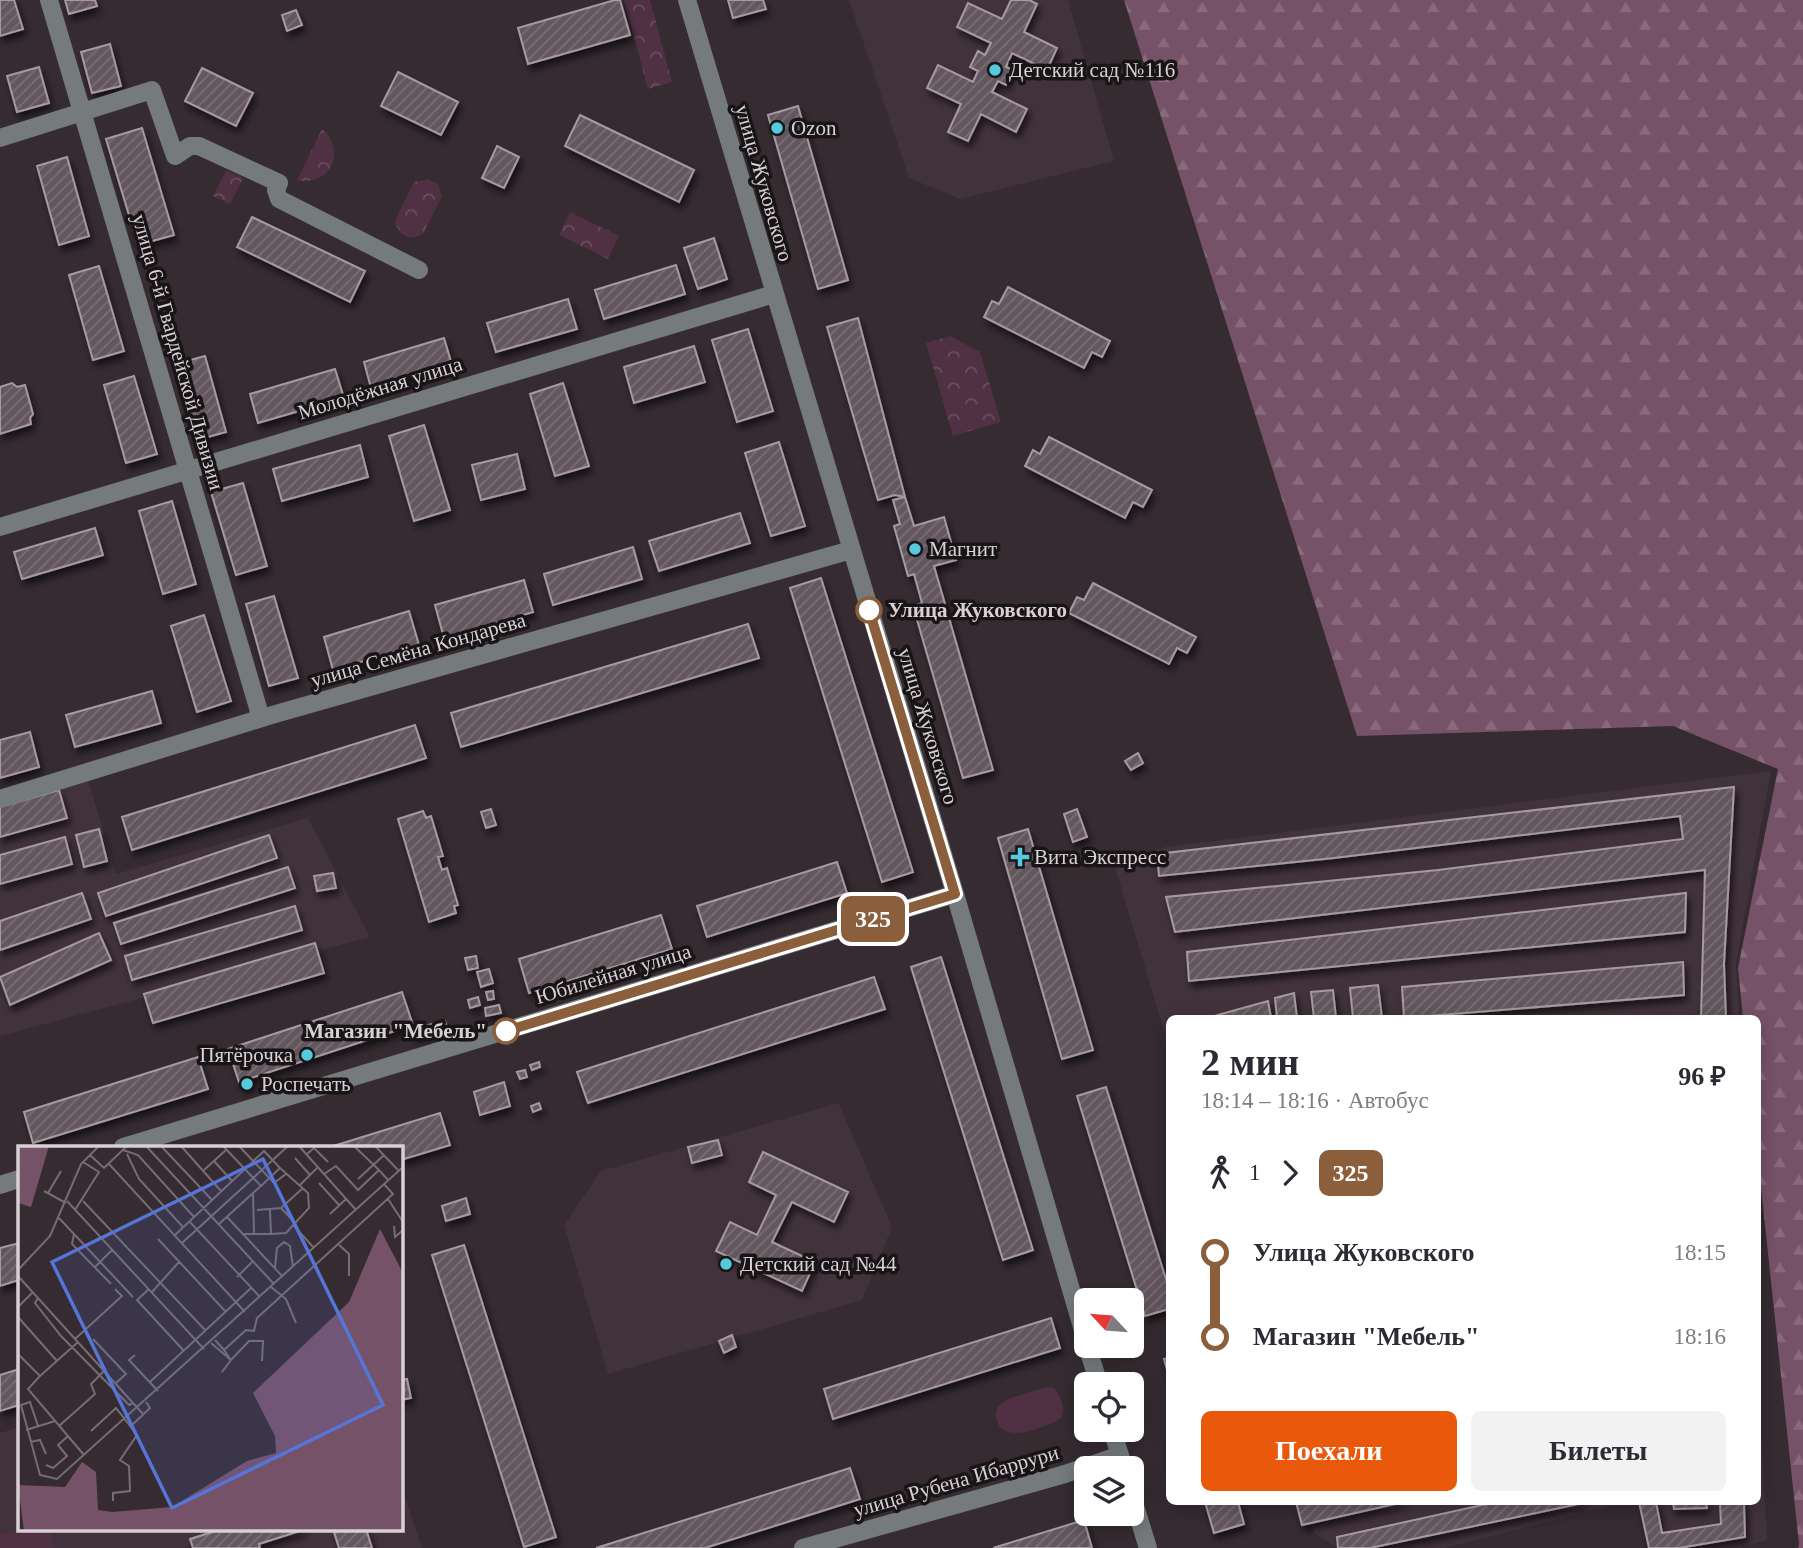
<!DOCTYPE html>
<html lang="ru">
<head>
<meta charset="utf-8">
<style>
  body { margin:0; font-family:Georgia,serif; background:#f2f2f3; color:#2b2b33; height:100vh; display:flex; flex-direction:column; font-size:26px; white-space:nowrap }
  * { box-sizing:border-box; margin:0 }
  p { font-size:23px; color:#7c7c81 }
  .icon { flex:none; width:38px; height:38px; fill:none; stroke:currentColor; stroke-width:2; stroke-linecap:round; stroke-linejoin:round }
  .map { position:relative; flex:1; overflow:hidden }
  .side { position:absolute; left:1166px; top:1015px; width:595px; height:490px; display:flex; flex-direction:column; background:#fff; border-radius:10px; box-shadow:0 4px 18px #0003 }
  .side>* { flex:none }
  .badge { padding:0 14px; border-radius:10px; font-size:24px; line-height:46px }
  .needle { width:46px; rotate:296deg }
  .fabs { position:absolute; left:1074px; top:1288px; display:grid; gap:14px }
  .fabs a { display:grid; place-items:center; width:70px; height:70px; border-radius:10px; background:#fff; box-shadow:0 4px 18px #0003; font-size:35px }
  .map>.badge { position:absolute; translate:-50% -50%; box-shadow:0 0 0 4px #fff }
  .legs { display:flex; align-items:center; gap:10px; height:77px; padding:0 35px; font-size:23px }
  .legs p { margin-inline-start:auto }
  .headline { display:flex; align-items:center; justify-content:space-between; height:119px; padding:0 35px }
  h1 { font-size:38px; font-weight:600; line-height:52px }
  .action { display:flex; gap:14px; margin-top:auto; padding:14px 35px }
  .action a { flex:1; height:80px; border-radius:10px; background:#ea580c; color:#fff; font-size:28px; font-weight:600; line-height:80px; text-align:center }
  .action a+a { background:#f2f2f3; color:#2b2b33 }
  ul { padding:0 35px; list-style:none }
  li { display:flex; align-items:center; gap:24px; height:84px; font-size:26px }
  li i { display:grid; place-items:center; width:10px; height:100%; margin:0 9px; background:currentColor }
  li i::after { content:''; width:18px; height:18px; margin:-9px; border:5px solid; border-radius:50%; background:#fff }
  li p { margin-inline-start:auto }
  li:first-child i { background:linear-gradient(#0000 50%,currentColor 0) }
  li:last-child i { background:linear-gradient(currentColor 50%,#0000 0) }
  .map>svg:first-child { display:block }
</style>
</head>
<body>
<div class="map">
<svg width="1803" height="1548" viewBox="0 0 1803 1548">
  <defs>
    <pattern id="forest-firs" width="22" height="20" patternUnits="userSpaceOnUse" patternTransform="scale(1.75)"><rect width="22" height="20" fill="#765268"/><path d="M5 1l3.5 6h-7zM16 11l3.5 6h-7z" fill="#896a7d"/></pattern>
    <pattern id="park-crowns" width="20" height="18" patternUnits="userSpaceOnUse" patternTransform="scale(1.75)"><rect width="20" height="18" fill="#503144"/><path d="M2 6a3 3 0 1 1 6 0M12 15a3 3 0 1 1 6 0" fill="none" stroke="#684e5e"/></pattern>
    <pattern id="building-hatch" width="6" height="6" patternUnits="userSpaceOnUse" patternTransform="scale(1.75)"><rect width="6" height="6" fill="#63575e"/><path d="M-1 1l2-2M0 6l6-6M5 7l2-2" fill="none" stroke="#796e74"/></pattern>
    <filter id="shadow"><feDropShadow dx="3" dy="5.5" stdDeviation="3.5" flood-color="#0009"/></filter>
  </defs>
  <rect width="100%" height="100%" fill="#352b31"/>
  <path fill="#42323c" d="M849,0H1068L1114,161L960,199L909,178Z
    M1771,771L1736,962L1739,1018H1169V1047L1114,864L1166,847Z
    M88,780L116,874L308,818L370,937L0,1036V807Z
    M839,1103L892,1227L862,1300L608,1374L564,1225L601,1171Z
    M1757,1360L1767,1540L1740,1548H1660L1641,1502H1757Z
    M19,1427V1529H401V1485L422,1548H0V1433Z
    M1305,1502H1625L1445,1548H1338L1314,1533Z"/>
  <path fill="url(#forest-firs)" d="M1124,0H1803V1548H1798L1799,1544L1757,1150V1018H1743L1738,968L1778,769L1673,726L1357,736Z"/>
  <path fill="url(#park-crowns)" d="M624,0H650L672,82L648,89Z
    M322,129C347,151 331,187 297,180Z
    M226,170L243,178L230,204L213,196Z
    M428,179L438,184L442,196L423,234C410,242 398,235 395,221L414,182Z
    M570,212L619,236L608,259L559,235Z
    M950,336L980,352L1001,422L953,436L926,343Z"/>
  <path fill="#503144" d="M1046,1387L1053,1388C1061,1395 1066,1407 1061,1418C1043,1429 995,1448 996,1412L998,1406L1008,1399Z
    M19,1529H49L55,1548H0V1535Z"/>
  <path fill="url(#building-hatch)" stroke="#a699a1" stroke-width="2" filter="url(#shadow)" d="M0,0H14L23,29L0,36Z
    M65,0H95L97,6L69,14Z
    M615,0H620L630,35L528,64L518,28Z
    M728,0H763L766,9L733,18Z
    M1011,0H1029L1037,4L1024,32L1057,48L1047,70L1012,53L1006,67L1013,70L1006,85L998,81L992,92L1027,109L1016,132L981,114L968,141L948,132L961,104L927,88L938,65L973,82L978,71L970,67L978,51L985,55L991,43L957,27L968,3L1002,19Z
    M296,10L302,25L287,31L282,15Z
    M110,44L121,86L92,93L81,52Z
    M39,67L49,103L17,112L7,76Z
    M202,68L253,93L236,126L185,101Z
    M398,72L458,102L441,135L381,106Z
    M798,106L848,280L818,289L768,115Z
    M580,115L694,170L679,202L565,146Z
    M142,128L174,235L138,245L106,139Z
    M497,146L519,157L504,188L482,178Z
    M67,157L89,236L59,245L37,166Z
    M252,217L365,271L350,302L237,247Z
    M714,238L727,279L698,289L684,248Z
    M676,265L685,294L604,319L595,290Z
    M99,266L124,351L93,360L69,275Z
    M1008,287L1110,341L1102,357L1092,352L1084,368L984,317L992,301L999,304Z
    M568,299L577,329L496,352L487,323Z
    M858,318L905,497L895,495L878,500L827,327Z
    M748,329L773,411L737,422L712,340Z
    M444,338L452,365L371,388L364,362Z
    M694,346L705,382L634,403L624,367Z
    M205,356L226,432L197,440L176,364Z
    M335,369L344,398L258,423L250,394Z
    M134,376L157,454L126,463L104,385Z
    M12,383L17,387L25,385L33,414L30,418L31,424L0,434V387Z
    M563,383L589,466L555,476L530,394Z
    M424,425L450,510L414,521L389,436Z
    M1049,437L1152,490L1143,507L1133,502L1125,518L1025,466L1033,450L1040,454Z
    M779,442L805,526L771,536L745,453Z
    M360,445L368,477L282,501L273,469Z
    M517,454L525,489L481,500L472,465Z
    M243,483L267,566L236,575L211,492Z
    M905,497L914,526L944,517L956,560L934,566L993,770L963,778L913,606L922,603L914,574L908,576L894,526L900,524L893,500Z
    M172,501L196,584L163,594L139,511Z
    M740,513L750,543L659,571L649,541Z
    M95,528L103,555L22,579L14,552Z
    M633,547L642,579L553,605L544,574Z
    M821,578L913,872L882,882L790,588Z
    M524,580L533,612L444,638L435,605Z
    M1093,583L1196,637L1187,653L1177,648L1169,664L1069,613L1077,597L1084,600Z
    M274,596L298,678L269,686L246,604Z
    M409,611L419,645L333,670L324,637Z
    M204,615L231,701L197,712L171,626Z
    M748,624L759,658L461,747L451,713Z
    M152,691L161,723L75,747L66,715Z
    M415,725L426,758L132,850L122,817Z
    M30,732L39,767L0,778V740Z
    M1138,753L1143,763L1131,770L1125,761Z
    M1734,787L1724,964L1726,1018H1701L1705,870L1175,932L1166,897L1438,870L1683,839L1680,816L1334,858L1159,876L1157,854Z
    M59,790L67,818L0,837V807Z
    M491,809L496,825L486,828L481,812Z
    M1077,809L1087,837L1073,842L1064,814Z
    M423,811L426,818L431,816L443,856L438,857L442,870L447,868L458,905L454,906L456,913L429,922L398,819Z
    M99,829L107,861L84,867L76,835Z
    M1028,829L1093,1050L1062,1059L998,838Z
    M269,835L277,858L106,916L98,893Z
    M65,837L72,864L0,884V855Z
    M837,862L847,893L707,937L697,906Z
    M288,867L295,888L121,944L114,923Z
    M333,873L336,888L317,891L314,876Z
    M82,893L91,919L0,950V921Z
    M1686,893L1685,932L1189,981L1187,952Z
    M295,906L302,930L132,980L125,956Z
    M661,915L672,949L529,993L519,959Z
    M99,933L111,960L10,1005L0,977Z
    M315,943L324,973L153,1023L144,994Z
    M476,956L478,968L468,970L465,958Z
    M941,957L1033,1250L1003,1260L911,967Z
    M1683,962L1684,995L1404,1018L1402,987Z
    M489,969L493,983L481,987L477,972Z
    M874,977L885,1009L588,1103L577,1072Z
    M1378,985L1382,1018H1353L1350,988Z
    M1333,990L1336,1018H1314L1311,992Z
    M493,991L494,999L488,1000L486,992Z
    M402,992L413,1025L239,1082L228,1049Z
    M1294,993L1297,1018H1277L1275,998Z
    M478,997L480,1005L470,1008L468,1000Z
    M1268,1001L1271,1018H1207Z
    M499,1005L501,1013L486,1016L485,1008Z
    M445,1021L447,1028L414,1037L412,1029Z
    M198,1057L208,1089L33,1143L24,1112Z
    M539,1062L540,1067L532,1070L530,1065Z
    M525,1070L527,1077L520,1079L517,1072Z
    M251,1080L253,1085L243,1088L241,1083Z
    M504,1082L510,1106L480,1115L474,1092Z
    M1106,1087L1169,1289V1309L1145,1316L1077,1096Z
    M539,1103L541,1109L533,1112L531,1106Z
    M440,1113L450,1145L401,1160V1147H330Z
    M718,1140L722,1155L692,1163L688,1147Z
    M763,1152L848,1192L834,1222L792,1202L772,1242L815,1262L802,1291L716,1251L730,1222L757,1235L776,1195L749,1182Z
    M466,1198L470,1214L446,1221L442,1206Z
    M19,1243V1280L0,1286V1248Z
    M464,1245L556,1537L524,1547L432,1255Z
    M1051,1318L1060,1348L833,1419L824,1389Z
    M732,1335L736,1347L724,1353L719,1341Z
    M1169,1358V1377L1164,1359Z
    M19,1369V1405L0,1411V1375Z
    M407,1379L411,1398L401,1400V1380Z
    M850,1468L860,1499L705,1548H596Z
    M1205,1502H1238L1244,1524L1214,1533Z
    M1296,1502H1404L1302,1525Z
    M1496,1502H1588L1370,1548H1338L1337,1537Z
    M1639,1502H1656L1662,1533L1721,1524L1720,1502H1744L1745,1537L1679,1548H1649Z
    M1673,1502H1706L1707,1508L1674,1509Z
    M1084,1520L1092,1548H993Z
    M222,1529H306L259,1544L260,1548H193L190,1539Z
    M333,1529H366L372,1548H339Z"/>
  <g fill="none" stroke-linecap="round" stroke-linejoin="round">
    <path stroke="#757b7c" stroke-width="18" d="M49,0L261,718
      M687,0L955,894L1087,1344
      M0,138L152,90L175,156L190,146H199L279,183L276,190L279,199L419,270
      M0,527L774,294
      M0,799L272,715L851,550
      M123,1147L955,894
      M0,1185L19,1179
      M1087,1346L1099,1384
      M1112,1430L1124,1468
      M1132,1496L1148,1548
      M803,1548L1065,1474L1120,1455"/>
  </g>
  <g fill="none" stroke-linecap="round" stroke-linejoin="round">
    <g stroke="#fff" stroke-width="16">
      <path id="line-1" d="M506,1031L955,894L869,610"/>
    </g>
    <use href="#line-1" stroke="#8b5e3c" stroke-width="10"/>
  </g>
  <g fill="#54cade" stroke="#191517" stroke-width="2.5">
    <circle cx="995" cy="70" r="7"/>
    <circle cx="777" cy="128" r="7"/>
    <circle cx="915" cy="549" r="7"/>
    <path d="M1016.5 846.5h7v7h7v7h-7v7h-7v-7h-7v-7h7z"/>
    <circle cx="307" cy="1055" r="7"/>
    <circle cx="247" cy="1084" r="7"/>
    <circle cx="726" cy="1264" r="7"/>
  </g>
  <g fill="#fff" stroke="#8b5e3c" stroke-width="3.5">
    <circle cx="869" cy="610" r="12"/>
    <circle cx="506" cy="1031" r="12"/>
  </g>
  <g text-anchor="middle" stroke-width="7" stroke-linejoin="round" paint-order="stroke">
    <g font-size="21" fill="#d7d0d4" stroke="#191517" text-anchor="start">
      <text x="1009" y="77">Детский сад №116</text>
      <text x="791" y="135">Ozon</text>
      <text x="929" y="556">Магнит</text>
      <text x="1034" y="864">Вита Экспресс</text>
      <text x="293" y="1062" text-anchor="end">Пятёрочка</text>
      <text x="261" y="1091">Роспечать</text>
      <text x="740" y="1271">Детский сад №44</text>
    </g>
    <g font-size="21" fill="#d7d0d4" stroke="#191517">
      <text transform="translate(764 183) rotate(74)" y="7">улица Жуковского</text>
      <text transform="translate(178 352) rotate(74)" y="7">улица 6-й Гвардейской Дивизии</text>
      <text transform="translate(380 388) rotate(-17)" y="7">Молодёжная улица</text>
      <text transform="translate(418 650) rotate(-16)" y="7">улица Семёна Кондарева</text>
      <text transform="translate(928 726) rotate(73)" y="7">улица Жуковского</text>
      <text transform="translate(613 974) rotate(-17)" y="7">Юбилейная улица</text>
      <text transform="translate(956 1481) rotate(-16)" y="7">улица Рубена Ибаррури</text>
    </g>
    <g font-size="21" font-weight="bold" fill="#d7d0d4" stroke="#191517" text-anchor="start">
      <text x="888" y="617">Улица Жуковского</text>
      <text x="487" y="1038" text-anchor="end">Магазин "Мебель"</text>
    </g>
  </g>
  <g transform="translate(18 1146)">
    <rect width="385" height="385" fill="#352b31"/>
    <path d="M0,0H31L13,61L0,57ZM362,83L385,127V385H6L0,339L47,341L64,316L78,326L80,364L94,366L154,361L229,315L258,307L257,290L235,247L331,156Z" fill="#765268"/>
    <path fill="none" stroke="#766d72" stroke-width="2" d="M128,0L256,138M143,0L194,54M163,0L203,45M205,0L243,40L235,47L236,88M221,0L256,37L268,28M281,0L338,64M336,0L361,24M357,0L381,25M105,4L120,9L176,71M109,8L121,33L165,81M289,8L296,2L310,16M72,9L86,22L109,0M277,12L292,29M196,15L214,35M91,18L227,166M186,24L208,4M306,28L318,20L340,44L361,24L370,34M340,33L366,9M301,37L321,59M282,39L300,21M26,45L48,57M30,47L43,25M370,53L385,76M49,55L186,203M65,55L188,185M263,62L278,78M57,64L81,26L65,16M239,64L263,62L285,42M312,68L328,53M209,71L265,131M41,72L115,151M171,75L242,151M201,78L235,47M276,80L296,102M376,80L377,91L385,84M56,88L54,98L93,138M226,88H253L252,64M253,88L268,87L291,62L290,47L262,22M157,89L246,5L262,22L243,40M140,93L208,166M164,97L270,0M321,99L331,108V130M77,121L94,104M257,122L259,102L266,96L272,100L275,121M0,124L32,90L63,18L81,0M0,130L125,268M219,131L235,115M253,141L268,153L278,177M131,143L119,154L166,205M134,146L161,116M20,152L17,157L43,190L111,259L115,257M0,161L15,146M0,171L39,215M57,193L104,150L97,143M75,193L108,228L98,237M197,194L206,204L228,184L236,185L239,172L375,48L366,38M193,197L213,214L204,226M206,204L213,214L231,195H245L244,215M0,208L22,230L10,243L66,309M117,209L111,214L140,245M22,230L60,196M132,236L233,142M20,280L12,256L3,259L22,329L39,333L385,21M41,280L77,248L73,238L86,225M113,280L132,262L128,256M8,284L37,275M73,285L98,262L119,289L102,314L111,320L112,345L95,347V355M12,296L22,294L28,308M28,319L35,322L49,310L40,299L50,290"/>
    <path fill="#5575d7" fill-opacity="0.15" stroke="#5575d7" stroke-width="3.5" d="M245,13L365,259L154,362L34,116Z"/>
    <rect width="385" height="385" fill="none" stroke="#d7d0d4" stroke-width="3.5"/>
  </g>
</svg>
<div class="fabs">
<a><svg class="needle" viewBox="-14 -14 28 28"><path d="M0-13l5 13h-10z" fill="#e53935"/><path d="M0 13l5-13h-10z" fill="#7c7c81"/></svg></a>
<a><svg class="icon" aria-label="locate" viewBox="0 0 24 24"><circle cx="12" cy="12" r="6"/><path d="M12 2v4M12 18v4M2 12h4M18 12h4"/></svg></a>
<a><svg class="icon" aria-label="layers" viewBox="0 0 24 24"><path d="M12 4l9 5-9 5-9-5zM3 14l9 5 9-5"/></svg></a>
</div>
<b class="badge" style="left:873px;top:919px;background:#8b5e3c;color:#fff">325</b>
<section class="side">
<div class="headline"><div><h1>2 мин</h1><p>18:14 – 18:16 · Автобус</p></div><b>96 ₽</b></div>
<div class="legs"><svg class="icon" aria-label="walk" viewBox="0 0 24 24"><circle cx="13" cy="4" r="2"/><path d="M13 8l-2 6 4 7M11 14l-3 7M7 12l3-4h3l4 4"/></svg>1<svg class="icon" aria-label="forward" viewBox="0 0 24 24"><path d="M9 5l7 7-7 7"/></svg><b class="badge" style="background:#8b5e3c;color:#fff">325</b></div>
<ul>
<li><i style="color:#8b5e3c"></i><b>Улица Жуковского</b><p>18:15</p></li>
<li><i style="color:#8b5e3c"></i><b>Магазин &quot;Мебель&quot;</b><p>18:16</p></li>
</ul>
<div class="action"><a>Поехали</a><a>Билеты</a></div>
</section>
</div>
</body>
</html>
